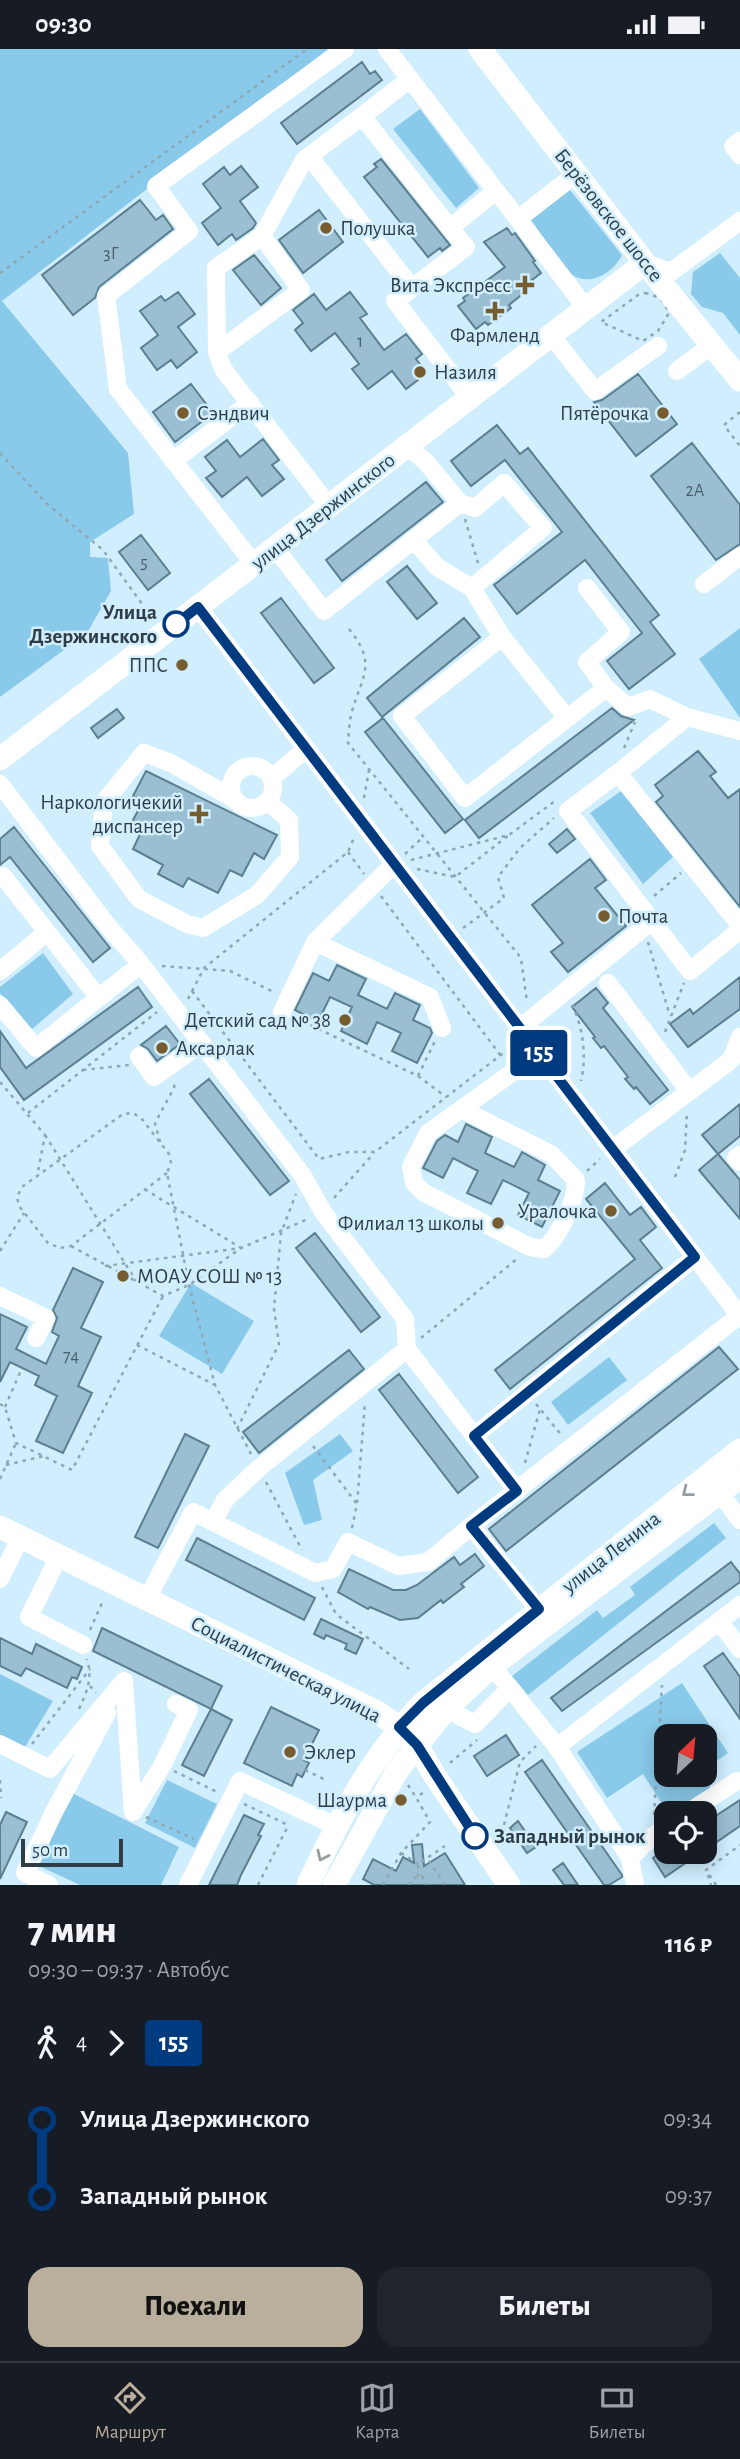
<!DOCTYPE html>
<html lang="ru">
<head>
<meta charset="utf-8">
<style>
  body { margin:0; font-family:"Alegreya Sans",sans-serif; background:#20242c; color:#f1f3f6; height:100vh; display:flex; flex-direction:column; font-size:26px; white-space:nowrap }
  * { box-sizing:border-box; margin:0 }
  p { font-size:23px; color:#9ea1a6 }
  .icon { flex:none; width:38px; height:38px; fill:none; stroke:currentColor; stroke-width:2; stroke-linecap:round; stroke-linejoin:round }
  .map { position:relative; height:1836px; overflow:hidden }
  .details { display:flex; flex-direction:column; background:#171b24; flex:1 }
  .details>* { flex:none }
  .badge { padding:0 14px; border-radius:5px; font-size:24px; line-height:46px }
  .needle { width:46px; rotate:26deg }
  .buttons { position:absolute; left:654px; top:1675px; display:grid; gap:14px }
  .buttons a { display:grid; place-items:center; width:63px; height:63px; border-radius:14px; background:#171b24; box-shadow:0 4px 18px #0003; font-size:35px }
  .scale { position:absolute; left:21px; bottom:18px; width:102px; box-sizing:border-box; padding-left:7px; border:4px solid #2f3e46; border-top:0; font-size:19px; line-height:24px; white-space:nowrap; color:#2f3e46; -webkit-text-stroke:5px #d0eefe; paint-order:stroke }
  .map>.badge { position:absolute; translate:-50% -50%; box-shadow:0 0 0 4px #fff }
  .legs { display:flex; align-items:center; gap:10px; height:77px; padding:0 28px; font-size:23px }
  .legs p { margin-inline-start:auto }
  .headline { display:flex; align-items:center; justify-content:space-between; height:119px; padding:0 28px }
  h1 { font-size:38px; font-weight:800; line-height:52px }
  .cta { display:flex; gap:14px; margin-top:auto; padding:14px 28px }
  .cta a { flex:1; height:80px; border-radius:21px; background:#baaf9c; color:#111; font-size:28px; font-weight:800; line-height:80px; text-align:center }
  .cta a+a { background:#20242c; color:#f1f3f6 }
  ul { padding:0 28px; list-style:none }
  li { display:flex; align-items:center; gap:24px; height:77px; font-size:26px }
  li i { display:grid; place-items:center; width:10px; height:100%; margin:0 9px; background:currentColor }
  li i::after { content:''; width:18px; height:18px; margin:-9px; border:5px solid; border-radius:50%; background:#171b24 }
  li p { margin-inline-start:auto }
  li:first-child i { background:linear-gradient(#0000 50%,currentColor 0) }
  li:last-child i { background:linear-gradient(currentColor 50%,#0000 0) }
  .status { display:flex; justify-content:space-between; align-items:center; height:49px; padding:0 35px; background:#171b24; direction:ltr }
  .status svg { height:19px; fill:currentColor }
  .menu { display:flex; justify-content:space-around; align-items:center; height:98px; border-top:2px solid #363941; background:#171b24; font-size:19px; color:#9ea1a6 }
  .menu a { display:grid; justify-items:center; gap:4px }
  .menu .on { color:#baaf9c }
  .map>svg:first-child { display:block }
</style>
</head>
<body>
<div class="status"><b>09:30</b><svg viewBox="0 0 49 12"><path d="M0 12V9h3v3zM5 12V6h3v6zM10 12V3h3v9zM15 12V0h3v12zM26 1h20v11H26zM47 4h2v5h-2z"/></svg></div>
<div class="map">
<svg width="740" height="1836" viewBox="0 0 740 1836">
  <rect width="100%" height="100%" fill="#d0eefe"/>
  <path fill="#89caea" d="M0,0H328L2,252L128,404L134,465L90,493V508L108,509L111,542L87,584L0,648Z
    M420,60L479,139L456,159L393,80Z
    M570,141L622,206C614,223 590,239 571,225C562,219 539,182 531,171Z
    M720,204L740,229V286L723,264L702,258L691,245L693,223Z
    M740,579V669L699,610Z
    M621,742L673,808L643,835L590,764Z
    M43,904L73,945L31,981L0,944V938Z
    M191,1234L254,1272L222,1325L159,1287Z
    M609,1308L627,1331L568,1376L551,1353Z
    M340,1385L353,1402L313,1431L322,1471L304,1476L285,1424Z
    M714,1474L726,1489L528,1646L512,1627L597,1561L603,1569L635,1546L630,1538Z
    M0,1625L53,1652L25,1698L0,1686Z
    M682,1634L728,1704L705,1720V1687H667V1726H702L711,1739L672,1764H668L643,1725L607,1749L577,1703Z
    M167,1731L217,1755L195,1799L145,1774Z
    M72,1744L179,1798L161,1836H80L39,1817Z"/>
  <path fill="#9abfd2" stroke="#5c7f90" stroke-width="2" d="M362,13L370,25L375,22L382,31L297,95L281,74Z
    M381,110L450,196L442,202L440,199L428,208L364,128L377,118L374,115Z
    M241,117L258,138L240,152L256,174L253,179L236,191L232,185L218,196L202,174L221,159L203,135L224,118L230,126Z
    M140,151L156,171L163,166L173,180L99,238L95,249L73,266L42,226Z
    M319,161L343,193L303,224L279,191Z
    M507,179L512,186L515,184L535,212L533,213L541,224L532,231L535,235L509,256L511,259L488,276L485,273L476,280L458,257L465,252L463,249L505,218L484,193Z
    M254,206L281,239L261,256L233,221Z
    M178,243L195,265L178,278L197,303L177,319L171,311L157,321L141,299L158,286L140,262L161,247L165,252Z
    M350,243L367,265L360,269L384,301L406,285L422,305L416,310L427,324L406,340L392,322L368,340L352,320L359,315L335,284L311,302L295,281L303,274L293,261L314,245L326,261Z
    M638,325L677,375L636,407L594,353L602,351Z
    M191,335L213,364L175,393L153,363Z
    M497,376L520,405L528,399L659,566L650,573L675,605L629,640L607,612L642,584L585,511L517,565L494,536L562,483L505,411L471,437L451,412Z
    M263,390L279,411L272,416L284,430L262,447L247,428L222,448L206,429L216,422L205,408L227,391L240,408Z
    M692,394L740,456V495L716,511L651,427Z
    M426,433L443,453L342,532L326,511Z
    M141,486L170,524L148,541L119,503Z
    M407,517L437,554L417,570L387,533Z
    M281,549L334,619L314,634L261,564Z
    M464,569L480,588L382,668L367,649Z
    M612,659L621,667L634,671L479,789L465,771Z
    M117,660L124,669L98,689L91,679Z
    M383,669L463,770L445,784L365,683Z
    M698,702L716,723L710,727L728,749L740,740V858L656,753L663,747L655,736Z
    M146,722L277,786L264,810L254,804L242,827L230,821L218,844L188,829L183,838L158,825L163,816L133,800L143,779L132,773L143,752L133,747Z
    M14,778L110,899L93,913L10,808L0,816V790Z
    M567,780L575,790L557,804L549,795Z
    M590,810L606,831L595,839L626,877L568,923L551,903L563,894L532,856Z
    M337,916L366,930L358,946L387,960L395,944L420,956L413,971L430,979L432,984L417,1014L392,1002L401,984L377,973L367,995L341,982L352,958L330,948L318,973L295,961L313,924L329,932Z
    M740,928V960L688,998L670,975L690,960L693,965Z
    M138,938L152,958L24,1051L0,1018V982L26,1019Z
    M596,939L608,954L603,959L668,1041L650,1055L636,1038L634,1040L625,1030L628,1028L604,997L601,999L593,989L595,988L572,958Z
    M166,977L180,995L157,1012L148,1000L141,996Z
    M209,1030L289,1132L270,1146L190,1045Z
    M740,1055V1087L718,1105L702,1086Z
    M466,1075L492,1088L485,1104L514,1118L522,1103L545,1116L538,1131L560,1142L542,1178L518,1166L529,1144L503,1131L491,1155L467,1144L478,1122L453,1109L443,1129L423,1119L437,1092L445,1086L458,1093Z
    M718,1105L740,1131V1170L699,1121Z
    M605,1134L630,1166L641,1158L656,1178L640,1191L662,1219L510,1340L495,1321L635,1210L586,1150Z
    M315,1184L380,1268L361,1283L296,1199Z
    M73,1219L103,1233L81,1279L101,1288L78,1337L92,1344L63,1404L36,1392L57,1347L35,1336L39,1327L10,1313L0,1333V1265L27,1278L16,1300L46,1315L59,1287L52,1283L57,1269L53,1261Z
    M719,1298L738,1320L506,1502L489,1480Z
    M349,1301L364,1320L259,1404L243,1383Z
    M399,1325L478,1428L458,1444L379,1341Z
    M185,1385L209,1397L158,1499L135,1488Z
    M197,1489L315,1549L304,1571L186,1511Z
    M475,1505L484,1517L461,1535L464,1538L443,1554L441,1551L418,1569L400,1571L370,1558L368,1560L338,1543L349,1520L393,1541H406L417,1536L454,1508L460,1516Z
    M731,1513L740,1525V1533L562,1662L551,1649Z
    M321,1570L363,1590L356,1605L345,1600L347,1595L326,1586L324,1590L314,1585Z
    M102,1579L222,1637L211,1660L93,1602Z
    M0,1589L32,1605L36,1595L82,1618L77,1630L72,1628L67,1639L26,1619L21,1627L0,1617Z
    M723,1604L740,1628V1670L704,1617Z
    M271,1658L319,1681L304,1711L309,1714L302,1728L297,1725L292,1737L244,1714Z
    M211,1660L232,1671L204,1727L182,1716Z
    M506,1686L519,1706L487,1727L474,1707Z
    M542,1711L622,1826V1828L609,1836H604L525,1723Z
    M740,1751V1777L705,1801V1774Z
    M6,1763L27,1773L0,1830V1776Z
    M244,1766L264,1775L258,1786L261,1787L241,1826L237,1836H209Z
    M518,1772L536,1798L527,1804L510,1779Z
    M422,1795L424,1817L445,1804L465,1836H374L363,1830L373,1810L396,1822L403,1808L414,1814L412,1796Z
    M662,1802H703L665,1828L653,1809Z
    M563,1814L578,1836H564L553,1821Z"/>
  <g fill="none" stroke-linecap="round" stroke-linejoin="round">
    <path stroke="#8fa6b3" stroke-width="2.5" stroke-dasharray="3.5 5" stroke-linecap="butt" d="M0,224L307,0
      M645,244C659,247 663,251 669,264L658,282L643,292L601,273L638,246Z
      M740,363L724,376L740,397
      M0,404L46,454L103,501L153,570
      M465,470L478,514
      M349,580C377,615 363,625 352,662C349,672 349,684 348,694L521,909L527,953
      M624,699L635,673
      M364,749L369,721
      M348,803L364,825
      M405,805L423,788
      M411,811L509,786L555,752
      M417,820L455,828L509,786
      M381,847L501,1007
      M654,847L681,824
      M463,879L504,849L498,828L520,799L554,769
      M648,893L670,967
      M162,917L230,922L276,944
      M192,942L319,1110L349,1103H375L515,995
      M188,950L204,919L348,803L355,786
      M572,956C583,977 587,1009 581,1032
      M295,969L418,1027L435,992
      M665,983L684,934
      M83,1021L129,1016
      M418,1027L446,1048
      M0,1033L45,1086L37,1128
      M28,1064L157,963
      M45,1086L136,1232
      M160,1093L155,1074L174,1039L175,1031
      M587,1122L600,1110
      M167,1124L71,1197L60,1199L48,1194L19,1157L17,1148L22,1138L123,1065L133,1064L141,1069L169,1105L171,1114L167,1124L189,1236L215,1336L251,1405
      M675,1128L685,1101L687,1063
      M334,1149L374,1104
      M71,1197L163,1247L189,1236L241,1199L308,1170
      M0,1202L24,1164
      M105,1217L241,1199L146,1141
      M421,1289L518,1209
      M137,1296L215,1336
      M0,1355L5,1358L16,1394L72,1421L163,1247
      M536,1355L563,1388
      M5,1358L22,1319
      M237,1380L279,1295L274,1260L281,1184L296,1145
      M313,1397L357,1455
      M525,1414L540,1360
      M6,1416L44,1407
      M0,1430L16,1394
      M266,1433L302,1501
      M352,1479L357,1455L365,1354
      M322,1538L336,1565L409,1620
      M90,1581L102,1554
      M90,1637L96,1644
      M79,1660C87,1642 93,1630 87,1610
      M32,1695L90,1620
      M450,1714L477,1691
      M305,1721L326,1731
      M174,1722L219,1744
      M0,1731L1,1749
      M408,1736L417,1750
      M244,1755L288,1776
      M654,1766L662,1636
      M146,1768L194,1790
      M504,1776L520,1713L536,1697
      M401,1804L418,1815
      M708,1826L711,1836
      M418,1828V1815L427,1809
      M258,1836L288,1777
      M383,1836L401,1804L430,1773L417,1750L424,1742
      M409,1836L413,1829L422,1827L427,1836
      M445,1836L427,1809L445,1797
      M716,1836L706,1821L740,1796"/>
    <path stroke="#fff" stroke-width="18" d="M387,0L410,30
      M362,67L410,30L496,142
      M740,92L733,97L740,106
      M309,107L412,239
      M577,124L518,170L586,259
      M450,179L466,198L395,252L470,349
      M262,187L301,241L217,303L223,320L329,457
      M645,214L671,223L740,172
      M551,286L595,342L658,297
      M217,303L216,219L262,187L304,111L362,67L450,179L496,142L518,170
      M677,322L712,296
      M407,397L426,413L460,454L475,459L504,434L543,479L472,539
      M173,412L250,354
      M414,491L437,518L472,539L502,588L567,669
      M275,499L324,562L460,454
      M254,515L118,340L106,247L189,182L156,137L345,0
      M704,535L740,507
      M198,558L740,1267
      M502,588L402,667L465,749L606,639L587,613L621,583L587,539
      M606,639L628,658L650,650L687,668
      M231 738a21 21 0 1 1 42 0a21 21 0 1 1-42 0Z
      M618,724L687,668L740,682
      M272,729L306,700
      M0,735L107,876L141,915L36,999L0,956
      M234,750L171,714L144,704L104,753L100,797L139,850L187,875L203,879L257,846L290,808L289,771L268,753
      M0,829L3,827L99,949
      M652,872L568,762L618,724L740,876
      M315,893L430,948L442,979
      M141,915L303,1127L323,1163L405,1270L407,1300L517,1442
      M0,922L46,884
      M608,934L689,1042
      M282,963L315,893L394,815
      M520,979L652,872L690,922L740,881
      M139,1007L154,1028L202,994
      M461,1060L551,1105L576,1131C577,1150 559,1188 544,1200L530,1198L423,1143L414,1134L411,1118L428,1084L513,1023L538,1002
      M613,1100L731,1011L740,988
      M740,1106L736,1109L740,1113
      M0,1247L46,1269L36,1289
      M474,1387L695,1208
      M720,1444L740,1471
      M213,1473L225,1451L259,1419L407,1300
      M471,1477L740,1266
      M59,1507L29,1568L83,1596
      M0,1530L21,1488
      M147,1550L193,1463L315,1524L333,1520L348,1493L398,1517L428,1513L471,1477L539,1561
      M719,1572L740,1600
      M492,1617L557,1698L630,1809L635,1836
      M446,1660L475,1675L510,1639
      M0,1695L50,1720L124,1632L133,1763
      M557,1698L740,1556
      M133,1763L162,1717L189,1661L176,1655
      M687,1764L737,1732
      M630,1809L653,1787L667,1777
      M49,1836L25,1824L54,1763L107,1664
      M188,1836L240,1732L336,1777"/>
    <path stroke="#fff" stroke-width="23" d="M480,0L645,214L740,331
      M0,710L645,214
      M0,1478L377,1663L399,1678L417,1696L435,1727L509,1836
      M308,1836C339,1770 372,1706 423,1654L740,1401
      M334,1836L397,1722L446,1660L492,1617L740,1428"/>
  </g>
  <defs><path id="oneway-chevron" d="M-2-3.5L2.5 0L-2 3.5" fill="none" stroke-width="1.6" stroke-linecap="round" stroke-linejoin="round" transform="scale(1.75)"/></defs>
  <g stroke="#979ea2">
    <use href="#oneway-chevron" transform="translate(687 1443) rotate(142)"/>
    <use href="#oneway-chevron" transform="translate(322 1807) rotate(115)"/>
  </g>
  <g fill="none" stroke-linecap="round" stroke-linejoin="round">
    <g stroke="#fff" stroke-width="16">
      <path id="line-1" d="M176,575L198,558L695,1208L474,1387L517,1442L471,1477L539,1560L423,1654L399,1678L417,1696L475,1787"/>
    </g>
    <use href="#line-1" stroke="#003b80" stroke-width="10"/>
  </g>
  <g fill="#765c2e" stroke="#d0eefe" stroke-width="2.5">
    <circle cx="326" cy="179" r="7"/>
    <path d="M521.5 225.5h7v7h7v7h-7v7h-7v-7h-7v-7h7z"/>
    <path d="M491.5 251.5h7v7h7v7h-7v7h-7v-7h-7v-7h7z"/>
    <circle cx="420" cy="323" r="7"/>
    <circle cx="183" cy="364" r="7"/>
    <circle cx="663" cy="364" r="7"/>
    <circle cx="182" cy="616" r="7"/>
    <path d="M195.5 754.5h7v7h7v7h-7v7h-7v-7h-7v-7h7z"/>
    <circle cx="604" cy="867" r="7"/>
    <circle cx="345" cy="971" r="7"/>
    <circle cx="162" cy="999" r="7"/>
    <circle cx="611" cy="1162" r="7"/>
    <circle cx="498" cy="1174" r="7"/>
    <circle cx="123" cy="1227" r="7"/>
    <circle cx="290" cy="1703" r="7"/>
    <circle cx="401" cy="1751" r="7"/>
  </g>
  <g fill="#fff" stroke="#003b80" stroke-width="3.5">
    <circle cx="176" cy="575" r="12"/>
    <circle cx="475" cy="1787" r="12"/>
  </g>
  <g text-anchor="middle" stroke-width="5" stroke-linejoin="round" paint-order="stroke">
    <g font-size="18" fill="#4a5e69">
      <text x="111" y="210">3Г</text>
      <text x="360" y="298">1</text>
      <text x="695" y="447">2А</text>
      <text x="144" y="519">5</text>
      <text x="71" y="1313">74</text>
    </g>
    <g font-size="21" fill="#2f3e46" stroke="#d0eefe">
      <text transform="translate(609 166) rotate(52)" y="7">Берёзовское шоссе</text>
      <text transform="translate(323 462) rotate(-38)" y="7">улица Дзержинского</text>
      <text transform="translate(611 1503) rotate(-38)" y="7">улица Ленина</text>
      <text transform="translate(286 1620) rotate(27)" y="7">Социалистическая улица</text>
    </g>
    <g font-size="21" fill="#2f3e46" stroke="#d0eefe" text-anchor="end">
      <text x="340" y="186" text-anchor="start">Полушка</text>
      <text x="511" y="243">Вита Экспресс</text>
      <text x="495" y="293" text-anchor="middle">Фармленд</text>
      <text x="434" y="330" text-anchor="start">Назиля</text>
      <text x="197" y="371" text-anchor="start">Сэндвич</text>
      <text x="649" y="371">Пятёрочка</text>
      <text x="168" y="623">ППС</text>
      <text x="183" y="760">Наркологичекий<tspan x="183" dy="24">диспансер</tspan></text>
      <text x="618" y="874" text-anchor="start">Почта</text>
      <text x="331" y="978">Детский сад № 38</text>
      <text x="176" y="1006" text-anchor="start">Аксарлак</text>
      <text x="597" y="1169">Уралочка</text>
      <text x="484" y="1181">Филиал 13 школы</text>
      <text x="137" y="1234" text-anchor="start">МОАУ СОШ № 13</text>
      <text x="304" y="1710" text-anchor="start">Эклер</text>
      <text x="387" y="1758">Шаурма</text>
    </g>
    <g font-size="21" font-weight="bold" fill="#2f3e46" stroke="#d0eefe" text-anchor="end">
      <text x="157" y="570">Улица<tspan x="157" dy="24">Дзержинского</tspan></text>
      <text x="494" y="1794" text-anchor="start">Западный рынок</text>
    </g>
  </g>
</svg>
<div class="buttons">
<a><svg class="needle" viewBox="-14 -14 28 28"><path d="M0-13l5 13h-10z" fill="#e53935"/><path d="M0 13l5-13h-10z" fill="#9ea1a6"/></svg></a>
<a><svg class="icon" aria-label="locate" viewBox="0 0 24 24"><circle cx="12" cy="12" r="6"/><path d="M12 2v4M12 18v4M2 12h4M18 12h4"/></svg></a>
</div>
<div class="scale">50 m</div>
<b class="badge" style="left:539px;top:1004px;background:#003b80;color:#fff">155</b>
</div>
<section class="details">
<div class="headline"><div><h1>7 мин</h1><p>09:30 – 09:37 · Автобус</p></div><b>116 ₽</b></div>
<div class="legs"><svg class="icon" aria-label="walk" viewBox="0 0 24 24"><circle cx="13" cy="4" r="2"/><path d="M13 8l-2 6 4 7M11 14l-3 7M7 12l3-4h3l4 4"/></svg>4<svg class="icon" aria-label="forward" viewBox="0 0 24 24"><path d="M9 5l7 7-7 7"/></svg><b class="badge" style="background:#003b80;color:#fff">155</b></div>
<ul>
<li><i style="color:#003b80"></i><b>Улица Дзержинского</b><p>09:34</p></li>
<li><i style="color:#003b80"></i><b>Западный рынок</b><p>09:37</p></li>
</ul>
<div class="cta"><a>Поехали</a><a>Билеты</a></div>
</section>
<nav class="menu">
<a class="on"><svg class="icon" aria-label="directions" viewBox="0 0 24 24"><path d="M12 3l9 9-9 9-9-9zM9 14v-3h6M13 9l2 2-2 2"/></svg>Маршрут</a>
<a><svg class="icon" aria-label="map" viewBox="0 0 24 24"><path d="M3 6l6-2 6 2 6-2v14l-6 2-6-2-6 2zM9 4v14M15 6v14"/></svg>Карта</a>
<a><svg class="icon" aria-label="tickets" viewBox="0 0 24 24"><path d="M3 7h18v10H3zM15 7v10"/></svg>Билеты</a>
</nav>
</body>
</html>
